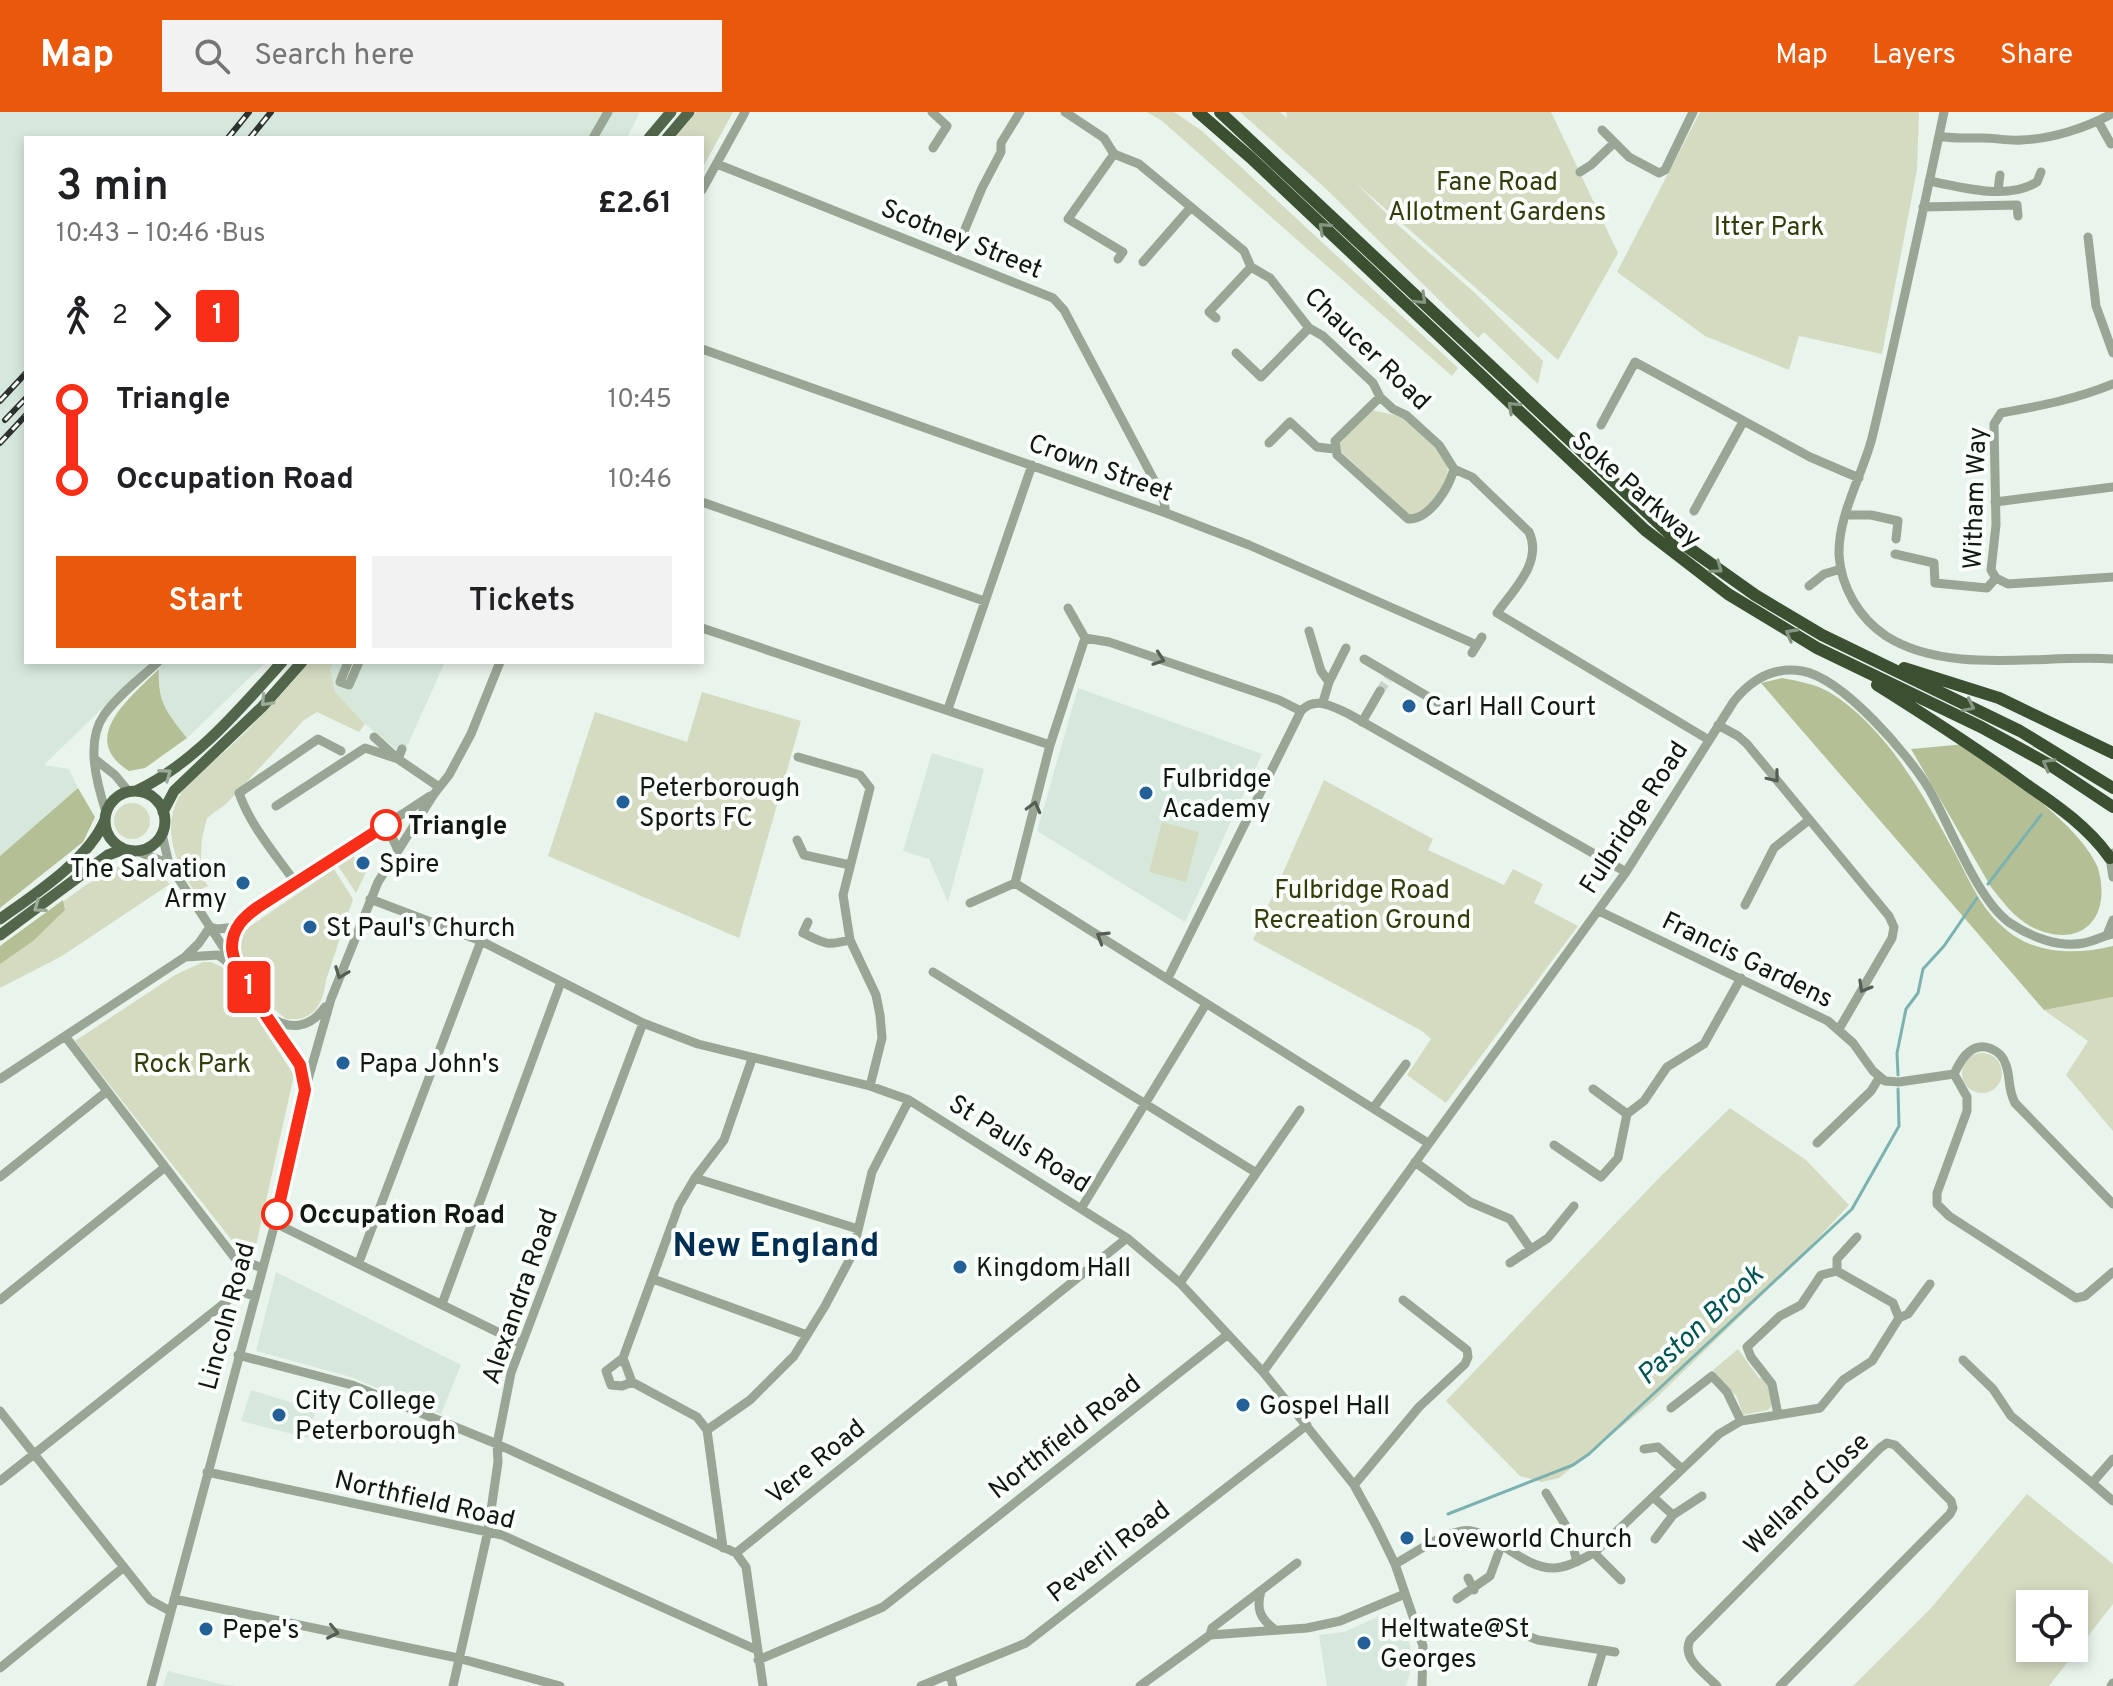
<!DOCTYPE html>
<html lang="en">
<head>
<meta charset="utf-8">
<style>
  body { margin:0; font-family:Overpass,sans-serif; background:#f2f2f2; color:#202124; height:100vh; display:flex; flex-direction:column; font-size:30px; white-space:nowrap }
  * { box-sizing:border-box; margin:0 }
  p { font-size:26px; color:#757577 }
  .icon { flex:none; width:44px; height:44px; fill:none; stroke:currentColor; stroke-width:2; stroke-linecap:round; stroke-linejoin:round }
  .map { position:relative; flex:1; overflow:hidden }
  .details { position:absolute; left:24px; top:24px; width:680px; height:528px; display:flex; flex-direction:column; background:#fff; border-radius:0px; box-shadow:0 4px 12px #0003 }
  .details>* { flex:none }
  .badge { padding:0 16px; border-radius:6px; font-size:28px; line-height:52px }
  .tools { position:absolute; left:2016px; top:1478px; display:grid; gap:16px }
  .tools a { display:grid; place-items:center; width:72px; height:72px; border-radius:0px; background:#fff; box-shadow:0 4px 12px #0003; font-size:40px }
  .map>.badge { position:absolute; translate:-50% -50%; box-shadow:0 0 0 4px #fff }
  .legs { display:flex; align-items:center; gap:12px; height:88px; padding:0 32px; font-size:26px }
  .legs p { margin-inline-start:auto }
  .head { display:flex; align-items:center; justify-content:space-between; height:136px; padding:0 32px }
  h1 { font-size:44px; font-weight:600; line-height:60px }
  .action { display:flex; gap:16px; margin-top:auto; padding:16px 32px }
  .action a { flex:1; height:92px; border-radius:0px; background:#ea580c; color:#fff; font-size:32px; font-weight:600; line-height:92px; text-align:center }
  .action a+a { background:#f2f2f2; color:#202124 }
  ul { padding:0 32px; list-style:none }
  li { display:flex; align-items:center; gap:28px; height:80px; font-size:30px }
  li i { display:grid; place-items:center; width:12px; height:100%; margin:0 10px; background:currentColor }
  li i::after { content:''; width:20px; height:20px; margin:-10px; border:6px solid; border-radius:50%; background:#fff }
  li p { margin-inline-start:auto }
  li:first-child i { background:linear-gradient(#0000 50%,currentColor 0) }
  li:last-child i { background:linear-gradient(currentColor 50%,#0000 0) }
  header { display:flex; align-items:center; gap:48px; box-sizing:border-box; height:112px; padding:0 40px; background:#ea580c; color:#fff }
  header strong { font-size:38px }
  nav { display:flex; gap:44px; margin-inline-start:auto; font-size:28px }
  .search { width:560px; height:72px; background:#f2f2f2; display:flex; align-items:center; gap:20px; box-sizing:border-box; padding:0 28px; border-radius:0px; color:#757577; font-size:30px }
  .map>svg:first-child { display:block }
</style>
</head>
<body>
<header>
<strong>Map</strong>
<div class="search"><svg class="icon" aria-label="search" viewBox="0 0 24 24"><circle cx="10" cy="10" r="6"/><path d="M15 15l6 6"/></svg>Search here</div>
<nav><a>Map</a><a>Layers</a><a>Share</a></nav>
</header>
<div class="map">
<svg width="2113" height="1574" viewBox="0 0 2113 1574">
  <rect width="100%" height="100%" fill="#e9f4ec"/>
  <path fill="#d6e8dc" d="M0,0H640L627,26H26V550H150L44,653L69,657L78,676L0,744Z
    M160,550H266L187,626L166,600L158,578Z
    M334,550H445L403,643L365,612L335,580L330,555Z
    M1078,576L1262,642L1185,810L1037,719Z
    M932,641L984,657L948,790L929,747L903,739Z
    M276,1160L461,1253L441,1302L351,1265L256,1239Z
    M251,1278L316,1298L308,1326L241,1309Z
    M1386,1501L1404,1509L1411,1539L1410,1561L1406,1574H1327L1319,1523L1344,1520Z
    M168,1559L221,1572L235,1574H163Z"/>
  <path fill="#d5dbc1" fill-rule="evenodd" d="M696,0H733L702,57V26H675Z
    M1147,0H1174L1202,19L1458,256L1452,264L1162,9Z
    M1240,0H1280L1287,6L1286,0H1551L1618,141L1558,248L1356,71L1400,115L1475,181L1543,249L1538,272L1484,220L1478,226L1324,75Z
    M1700,0H1919L1917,58L1882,242L1799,224L1789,258L1705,224L1617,160Z
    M1372,298L1403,305L1438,338L1447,353L1448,365L1439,381L1420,402L1411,404L1340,339V330Z
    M310,550H334L330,556L335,580L365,612L359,620L317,600L304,608L227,691L207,706L202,726L200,762L208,774L195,780C170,744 158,703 192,667C205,654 221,644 234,631C261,605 286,578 310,550Z
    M702,580L801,609L739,826L548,744L595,600L687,630Z
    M1324,668L1433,727L1428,738L1504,773L1513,757L1543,772L1534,791L1578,814L1446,991L1407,963L1431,927L1422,919L1253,828Z
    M114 709a18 18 0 1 1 36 0a18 18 0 1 1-36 0Z
    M1162,710L1199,720L1186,770L1149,760Z
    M352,745L366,746L369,754L356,781L338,754Z
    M121,753C142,753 154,758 170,772L62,844L0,876V835L86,773Z
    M334,757L353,787L326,868C323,893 313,910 286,907L273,896L236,837L242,822L249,815Z
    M203,850H211L224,856L294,963L255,1138L241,1140L75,929L175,863Z
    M2113,885V1019L2066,963L2088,929L2044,898Z
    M1962 961a20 20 0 1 1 40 0a20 20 0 1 1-40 0Z
    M1730,996L1806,1048L1849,1093L1792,1154L1653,1289L1559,1366L1542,1370L1520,1364L1446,1289L1658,1067Z
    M1738,1237L1759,1266H1764C1771,1275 1773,1283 1771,1295L1768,1298L1743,1303L1737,1285L1713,1258Z
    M2027,1382L2113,1452V1492L2049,1574H1853L1931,1496ZM2030,1492H2074V1536H2030Z"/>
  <path fill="#b5bf96" d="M159,557C157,590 167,601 187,626L145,656L129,659C77,626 131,585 159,557Z
    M1782,566C1798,569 1815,572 1829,580C1887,615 1925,686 1956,743C1969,768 1981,796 2003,815C2033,843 2075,843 2113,834V885L2044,898L1761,571Z
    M1966,632C2004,663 2080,712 2098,756C2113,809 2078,839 2030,814C2014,805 2002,789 1991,775L1911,637Z
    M78,676L95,705L83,730L0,796V744Z
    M63,788L65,798L33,829L0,852V834Z"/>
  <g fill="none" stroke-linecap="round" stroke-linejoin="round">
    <path stroke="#7bb1af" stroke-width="3" d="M1988,772L2041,703
      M1898,963L1897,941L1906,897L1918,881L1923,857L1944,834L1977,786
      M1448,1402L1573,1353L1589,1342L1852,1097L1899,1014L1898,977"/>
    <path stroke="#c9d3cc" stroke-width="9" stroke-dasharray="9 4.5" stroke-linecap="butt" d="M1380,579L1388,567"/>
    <path stroke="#99a595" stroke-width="9" d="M932,0L947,14L933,36
      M1065,0L1104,26L1114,42L1139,52L1244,139L1251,155L1270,166L1309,216L1323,224L1373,271L1380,285L1393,297L1406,303L1439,333L1454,357L1472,365L1529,420C1543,450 1514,477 1497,501L1709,628
      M1944,0C1921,109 1898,218 1872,326C1862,364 1838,403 1839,443C1841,475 1859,506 1886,524C1949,564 2043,542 2113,547
      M2098,9L2111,32
      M1602,18L1629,45L1659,61L1665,58L1693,0
      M1939,24C1955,27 1967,26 1983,26C1996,26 2009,29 2021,28C2052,27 2086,16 2113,1
      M593,26L608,0
      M1114,42L1068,107L1123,140L1118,147
      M717,52L1053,186L1064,198L1163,385L1166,401
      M1580,60L1591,53L1614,31
      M1929,69C1962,75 2007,89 2037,70L2041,60
      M702,78L745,0
      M1998,78L2000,63
      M1923,95L2017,93L2018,104
      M2088,125L2096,194L2113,241
      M953,146L982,76L1001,40V31L1020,0
      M1143,150L1191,95
      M1216,206L1209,200L1251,155
      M702,237L1166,401L1249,433L1477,533
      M1236,241L1261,265L1309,216
      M1380,285L1335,329L1337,343L1408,407C1430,408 1449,375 1454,357
      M1601,313L1635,250L1810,345L1859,366
      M1269,331L1290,310L1317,335L1334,337
      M702,390L984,489
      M1995,390L2113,375
      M1694,399L1743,310
      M1846,403H1871L1898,409L1896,427
      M1895,442L1934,451L1935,471L1987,476L1996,466L1991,458L1996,413L1994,312L2001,301C2040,294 2077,287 2113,272
      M1996,466L2008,472L2113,465
      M1809,474L1824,462L1841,457
      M1068,496L1085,526
      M702,516L1050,633
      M1309,519L1321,559L1329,570
      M1085,526L1109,530L1279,588L1301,599
      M1472,541L1482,525
      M1364,547L1454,600
      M348,550L340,570L349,573L359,550
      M1323,590L1329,570L1346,536
      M948,597L1032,353
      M1362,610L1380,579
      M1718,613L1738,624L1747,632L1889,804L1894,815L1892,826L1839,917
      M374,625L398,647L402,637
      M798,645L860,663L870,676L843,783L850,828L876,883L880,903L882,926L870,974
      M96,648L115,663L129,680
      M276,694L365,636L398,647L439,675
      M106,700C97,672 85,630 104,603C118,583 141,566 158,550
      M377,718L390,721L398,738
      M162,722L169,752L300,953L305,971
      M797,728L804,743L850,753
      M137,739L169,752
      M2113,741L2110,746L2113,765
      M295,770C275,742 250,713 239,681L318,627L341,639
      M1015,771L1428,1031
      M1015,771L1050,633L1085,526
      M370,787L481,829L643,911L698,932L870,974L909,988L1127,1126L1180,1171L1263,1260L1354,1373L1376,1413L1395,1452L1423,1534L1422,1574
      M970,791L1015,771
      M1745,793L1774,736L1809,708
      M1599,799L1828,909L1853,931L1873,959L1885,969L1899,970L1954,962
      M808,810L803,821C825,832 826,834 850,828
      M210,815L218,817L236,815
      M2107,823L2113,808
      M185,845L218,843L230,852
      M235,849C229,831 234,818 246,804L430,684
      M933,860L1255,1060
      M1168,866L1301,599C1315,584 1331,594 1347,601L1626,760
      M270,905C291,919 310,916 325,895
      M65,924L234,1145L262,1156
      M1954,962L1967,985V999L1937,1081V1092L1949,1104L2076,1186L2085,1184L2113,1160
      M1954,962C1958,954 1962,945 1969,940C1982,929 2001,937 2006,953C2011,967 2007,975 2015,991L2113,1092
      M0,967L185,845L199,831L210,815
      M1593,977L1627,1002
      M1374,995L1406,952
      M1817,1031L1871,979L1879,966
      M1554,1033L1601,1065L1618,1046L1627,1002L1644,989L1667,955L1704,932L1741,866
      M1415,1050L1470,1090L1510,1107L1530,1136
      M0,1065L106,980
      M695,1066L858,1117
      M1082,1095L1206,892
      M275,1111L522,1232
      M359,1150L481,829
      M1510,1151L1548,1126L1574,1094
      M1837,1159V1147L1857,1125
      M653,1167L807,1223
      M1180,1171L1300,998
      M0,1188L164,1056
      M442,1192L561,870
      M1899,1206L1908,1202L1930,1172
      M238,1243L352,1273L497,1332L736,1441L1127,1126
      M623,1246L679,1093L695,1066L724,1028L752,947
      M1963,1248L1993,1277L2011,1304L2092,1371
      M1263,1260L1626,760L1734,589C1751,568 1773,554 1802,559C1843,566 1908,642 1929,677C1950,713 1977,788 2010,811C2031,825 2059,836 2084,831C2094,829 2103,824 2113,822
      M632,1270L622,1274L611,1273L606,1259L623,1246L632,1270L697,1305L707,1318L723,1436
      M1671,1296L1712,1264L1727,1280L1741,1309
      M0,1299L150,1488L170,1499
      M707,1318L750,1288L794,1244L825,1194L852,1143L872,1060L909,988
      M1644,1337L1658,1335L1682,1357
      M2113,1347L2092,1371L2113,1389
      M207,1360L502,1423L757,1538
      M0,1369L236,1182L242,1180L254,1184
      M1354,1373L1419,1295L1465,1252L1468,1245L1467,1238L1403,1188
      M1546,1381L1569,1419L1577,1450
      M1653,1385L1673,1403L1655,1427
      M1673,1403L1702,1384
      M736,1441L746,1455L763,1574
      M1594,1441L1621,1468
      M1395,1452C1415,1441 1439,1423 1462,1419C1489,1414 1522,1457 1553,1456C1567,1456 1582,1447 1594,1441L1719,1322L1741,1309L1820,1296L1843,1268L1872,1249L1899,1206L1893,1191L1837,1159L1821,1163L1801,1193L1780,1204L1747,1235L1751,1245L1772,1272L1778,1303
      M1468,1466L1474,1478
      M1261,1479C1256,1497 1260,1506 1274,1517
      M174,1487L458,1546L560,1574
      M1457,1487L1490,1464L1501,1434
      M1210,1523L1212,1516L1297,1451
      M1525,1523L1538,1528L1603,1538L1592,1574
      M1603,1538L1615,1540
      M758,1548L883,1495L1227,1223
      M0,1556L124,1455
      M950,1562L953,1574
      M151,1574L275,1111L305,978L331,887L378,770L434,682L449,663L471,622L500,550
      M453,1574L488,1419L498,1350L497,1332L511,1261L643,911
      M921,1574L1026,1531L1307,1313
      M1140,1574L1210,1523L1307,1516L1340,1509L1405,1482
      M1717,1574C1705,1561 1681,1547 1690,1528L1880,1336L1887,1331L1895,1333L1951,1389L1953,1396L1950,1402L1780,1574
      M2111,1574L2113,1571"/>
    <path stroke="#52664b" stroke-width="11" d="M649,26L671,0
      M667,26L689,0
      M136,679C194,652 240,597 282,550
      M105 709a30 30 0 1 1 60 0a30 30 0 1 1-60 0Z
      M163,700L174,679L262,595L302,550
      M0,807C35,782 88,748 105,708
      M0,823L108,743L124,737"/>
    <path stroke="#3a5031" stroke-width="12" d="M1198,0L1251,46L1645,418L1728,482L1817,536L1981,615L2050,653L2113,695
      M1220,0L1672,424L1755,483L1822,523L2020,619L2113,676
      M1904,556L1999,586L2113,641
      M1877,573C1928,605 1978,637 2027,673C2058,694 2089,716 2110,746"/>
    <g stroke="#2d322e" stroke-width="6">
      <path id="rail" d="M228,26L249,0
        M250,26L271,0
        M0,289L26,261
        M5,308L26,286
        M0,331L26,303"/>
    </g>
    <use href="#rail" stroke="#fbfffc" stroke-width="3" stroke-dasharray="9" stroke-linecap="butt"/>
  </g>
  <defs><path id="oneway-chevron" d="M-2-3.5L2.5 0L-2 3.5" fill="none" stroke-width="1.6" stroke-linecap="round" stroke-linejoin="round" transform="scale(2)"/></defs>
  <g stroke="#879682">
    <use href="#oneway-chevron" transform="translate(1324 116) rotate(-137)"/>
    <use href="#oneway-chevron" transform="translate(1421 187) rotate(44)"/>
    <use href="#oneway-chevron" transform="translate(1513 295) rotate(-137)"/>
    <use href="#oneway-chevron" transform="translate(1717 456) rotate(36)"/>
    <use href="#oneway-chevron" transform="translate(1791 522) rotate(-151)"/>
    <use href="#oneway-chevron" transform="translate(1969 594) rotate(26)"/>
    <use href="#oneway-chevron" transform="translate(2048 652) rotate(-150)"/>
  </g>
  <g stroke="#565e54">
    <use href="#oneway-chevron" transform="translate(1159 547) rotate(19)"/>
    <use href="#oneway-chevron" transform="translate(1774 665) rotate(51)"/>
    <use href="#oneway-chevron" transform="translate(1034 695) rotate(-75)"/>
    <use href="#oneway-chevron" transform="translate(1102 825) rotate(-148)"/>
    <use href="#oneway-chevron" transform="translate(341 861) rotate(111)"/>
    <use href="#oneway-chevron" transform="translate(1864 875) rotate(120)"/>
    <use href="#oneway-chevron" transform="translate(333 1520) rotate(12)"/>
  </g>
  <g stroke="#9eab9b">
    <use href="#oneway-chevron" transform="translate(266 589) rotate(133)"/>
    <use href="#oneway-chevron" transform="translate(166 662) rotate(-36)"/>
    <use href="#oneway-chevron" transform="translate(39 795) rotate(144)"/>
  </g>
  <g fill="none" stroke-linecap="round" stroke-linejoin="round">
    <g stroke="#fff" stroke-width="18">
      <path id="line-1" d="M277,1102L305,978L300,953C284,928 232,861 232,835C232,816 244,805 258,795L386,713"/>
    </g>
    <use href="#line-1" stroke="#f92e18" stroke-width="12"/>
  </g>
  <g fill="#226097" stroke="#fbfffc" stroke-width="3">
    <circle cx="1409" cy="594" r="8"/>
    <circle cx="1146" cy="681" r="8"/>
    <circle cx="623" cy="690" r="8"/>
    <circle cx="363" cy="751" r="8"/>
    <circle cx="243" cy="771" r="8"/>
    <circle cx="310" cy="815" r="8"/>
    <circle cx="343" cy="951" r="8"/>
    <circle cx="960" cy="1155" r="8"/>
    <circle cx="1243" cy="1293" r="8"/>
    <circle cx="279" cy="1303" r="8"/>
    <circle cx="1407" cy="1426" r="8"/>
    <circle cx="206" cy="1517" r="8"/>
    <circle cx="1364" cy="1531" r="8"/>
  </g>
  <g fill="#fff" stroke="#f92e18" stroke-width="4">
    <circle cx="386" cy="713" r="14"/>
    <circle cx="277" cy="1102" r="14"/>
  </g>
  <g text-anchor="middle" stroke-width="8" stroke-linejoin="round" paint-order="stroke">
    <g font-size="26" fill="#343c0c" stroke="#fbfffc">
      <text x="1497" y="78">Fane Road<tspan x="1497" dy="30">Allotment Gardens</tspan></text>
      <text x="1769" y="123">Itter Park</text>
      <text x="1362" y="786">Fulbridge Road<tspan x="1362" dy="30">Recreation Ground</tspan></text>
      <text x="192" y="960">Rock Park</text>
    </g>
    <g font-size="26" fill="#131714" stroke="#fbfffc">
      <text transform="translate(962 126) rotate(22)" y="9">Scotney Street</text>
      <text transform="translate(1368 236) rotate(44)" y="9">Chaucer Road</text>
      <text transform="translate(1101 355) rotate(20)" y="9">Crown Street</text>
      <text transform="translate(1637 377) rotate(41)" y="9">Soke Parkway</text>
      <text transform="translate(1974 386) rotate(-88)" y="9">Witham Way</text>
      <text transform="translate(1633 705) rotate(-57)" y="9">Fulbridge Road</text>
      <text transform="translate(1748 847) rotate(26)" y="9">Francis Gardens</text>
      <text transform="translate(1020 1031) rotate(32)" y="9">St Pauls Road</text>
      <text transform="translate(519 1184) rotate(-71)" y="9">Alexandra Road</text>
      <text transform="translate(226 1204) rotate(-75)" y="9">Lincoln Road</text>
      <text transform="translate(1064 1324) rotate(-38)" y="9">Northfield Road</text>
      <text transform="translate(815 1349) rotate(-39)" y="9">Vere Road</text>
      <text transform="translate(1806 1381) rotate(-44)" y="9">Welland Close</text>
      <text transform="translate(425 1387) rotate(13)" y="9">Northfield Road</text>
      <text transform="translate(1108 1439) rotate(-38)" y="9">Peveril Road</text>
    </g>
    <g font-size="26" fill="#131714" stroke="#fbfffc" text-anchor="start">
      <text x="1425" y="603">Carl Hall Court</text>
      <text x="1162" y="675">Fulbridge<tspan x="1162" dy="30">Academy</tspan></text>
      <text x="639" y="684">Peterborough<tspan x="639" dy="30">Sports FC</tspan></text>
      <text x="379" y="760">Spire</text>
      <text x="227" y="765" text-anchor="end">The Salvation<tspan x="227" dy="30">Army</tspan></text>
      <text x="326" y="824">St Paul's Church</text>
      <text x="359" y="960">Papa John's</text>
      <text x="976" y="1164">Kingdom Hall</text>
      <text x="295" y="1297">City College<tspan x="295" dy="30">Peterborough</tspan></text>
      <text x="1259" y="1302">Gospel Hall</text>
      <text x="1423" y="1435">Loveworld Church</text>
      <text x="1380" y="1525">Heltwate@St<tspan x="1380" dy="30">Georges</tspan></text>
      <text x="222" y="1526">Pepe's</text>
    </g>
    <g font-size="26" font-weight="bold" fill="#131714" stroke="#fbfffc" text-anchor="start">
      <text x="408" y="722">Triangle</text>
      <text x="299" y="1111">Occupation Road</text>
    </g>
    <g font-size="28" font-style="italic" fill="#005352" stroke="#fbfffc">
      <text transform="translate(1699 1212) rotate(-43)" y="10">Paston Brook</text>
    </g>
    <g font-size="34" font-weight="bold" fill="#002e52" stroke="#fbfffc">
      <text x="776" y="1144">New England</text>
    </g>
  </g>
</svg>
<div class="tools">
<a><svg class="icon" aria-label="locate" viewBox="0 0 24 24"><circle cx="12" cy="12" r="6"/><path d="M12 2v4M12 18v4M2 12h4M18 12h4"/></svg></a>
</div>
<b class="badge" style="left:249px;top:875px;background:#f92e18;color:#fff">1</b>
<section class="details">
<div class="head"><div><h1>3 min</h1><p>10:43 – 10:46 · Bus</p></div><b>£2.61</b></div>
<div class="legs"><svg class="icon" aria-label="walk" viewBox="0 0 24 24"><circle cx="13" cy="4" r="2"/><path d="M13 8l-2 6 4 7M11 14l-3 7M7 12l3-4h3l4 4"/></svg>2<svg class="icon" aria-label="forward" viewBox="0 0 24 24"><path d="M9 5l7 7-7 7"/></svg><b class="badge" style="background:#f92e18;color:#fff">1</b></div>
<ul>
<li><i style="color:#f92e18"></i><b>Triangle</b><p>10:45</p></li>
<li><i style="color:#f92e18"></i><b>Occupation Road</b><p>10:46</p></li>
</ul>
<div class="action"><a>Start</a><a>Tickets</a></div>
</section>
</div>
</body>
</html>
